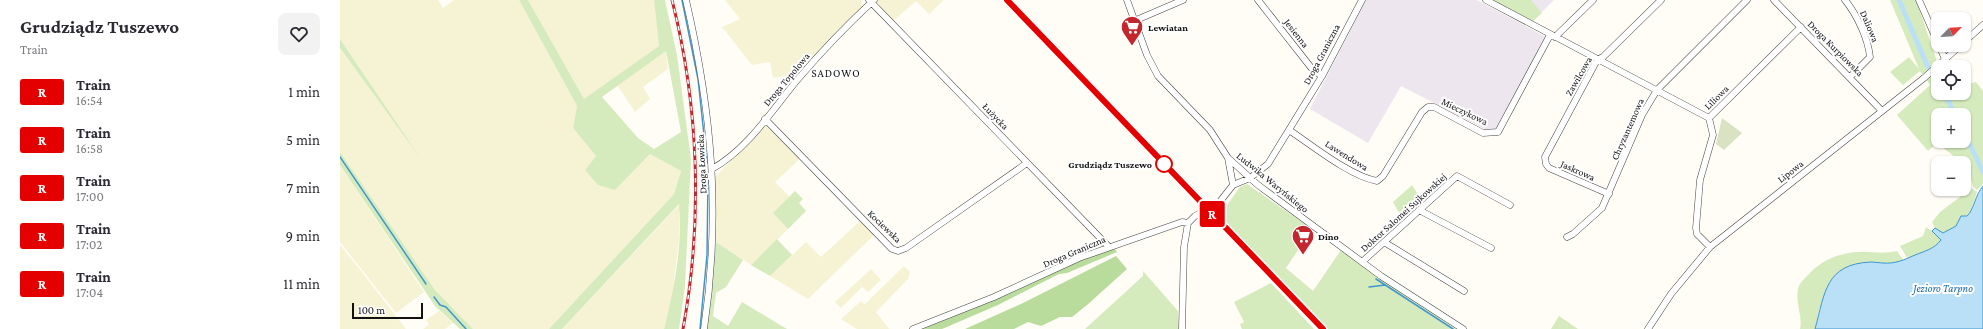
<!DOCTYPE html>
<html lang="en">
<head>
<meta charset="utf-8">
<style>
  body { margin:0; font-family:"Crimson Pro",serif; background:#f2f2f3; color:#2b2b33; height:100vh; display:flex; flex-direction:column; font-size:15px; white-space:nowrap }
  * { box-sizing:border-box; margin:0 }
  p { font-size:13px; color:#7c7c81 }
  .icon { flex:none; width:22px; height:22px; fill:none; stroke:currentColor; stroke-width:2; stroke-linecap:round; stroke-linejoin:round }
  .map { position:relative; flex:1; overflow:hidden }
  .details { display:flex; flex-direction:column; background:#fff; width:340px }
  .details>* { flex:none }
  .badge { padding:0 8px; border-radius:3px; font-size:14px; line-height:26px }
  .needle { width:26px; rotate:66deg }
  .tools { position:absolute; left:1591px; top:12px; display:grid; gap:8px }
  .tools a { display:grid; place-items:center; width:40px; height:40px; border-radius:8px; background:#fff; box-shadow:0 1px 3px #0004; font-size:20px }
  .scale { position:absolute; left:12px; bottom:10px; width:71px; box-sizing:border-box; padding-left:4px; border:2px solid #111; border-top:0; font-size:11px; line-height:14px; white-space:nowrap; color:#111; -webkit-text-stroke:3px #fff; paint-order:stroke }
  .map>.badge { position:absolute; translate:-50% -50%; box-shadow:0 0 0 2px #fff }
  .round { display:grid; place-items:center; flex:none; width:42px; height:42px; border-radius:8px; background:#f2f2f3 }
  .summary { display:flex; align-items:center; justify-content:space-between; height:68px; padding:0 20px }
  h1 { font-size:19px; font-weight:700; line-height:30px }
  ul { padding:0; list-style:none }
  li { display:flex; align-items:center; gap:12px; height:48px; padding:0 20px }
  li div { flex:1 }
  li b { display:block; font-size:15px }
  li em { font-style:normal }
  li .badge { min-width:44px; font-weight:700; text-align:center }
  main { display:flex; flex:1; min-height:0 }
  .map>svg:first-child { display:block }
</style>
</head>
<body>
<main>
<section class="details">
<div class="summary"><div><h1>Grudziądz Tuszewo</h1><p>Train</p></div><a class="round"><svg class="icon" aria-label="heart" viewBox="0 0 24 24"><path d="M12 20l-8-8c-3-5 5-10 8-4 3-6 11-1 8 4z"/></svg></a></div>
<ul>
<li><span class="badge" style="background:#e50000;color:#fff">R</span><div><b>Train</b><p>16:54</p></div><em>1 min</em></li>
<li><span class="badge" style="background:#e50000;color:#fff">R</span><div><b>Train</b><p>16:58</p></div><em>5 min</em></li>
<li><span class="badge" style="background:#e50000;color:#fff">R</span><div><b>Train</b><p>17:00</p></div><em>7 min</em></li>
<li><span class="badge" style="background:#e50000;color:#fff">R</span><div><b>Train</b><p>17:02</p></div><em>9 min</em></li>
<li><span class="badge" style="background:#e50000;color:#fff">R</span><div><b>Train</b><p>17:04</p></div><em>11 min</em></li>
</ul>
</section>
<div class="map">
<svg width="1643" height="329" viewBox="0 0 1643 329">
  <rect width="100%" height="100%" fill="#fffdf5"/>
  <path fill="#eee6ef" d="M1026,0H1137L1206,37L1157,131H1149L1061,86L1028,143L970,109Z
    M1153,0H1214L1193,21Z"/>
  <path fill="#f6f3d4" d="M0,0H98L103,8L114,0H179L237,106L233,128L256,156L245,170L275,190L310,154L341,171L334,194L209,329H133L95,290L0,152V48L72,146L0,39Z
    M188,0H314L319,46L244,100Z
    M385,0H521L523,7L498,30L451,81L444,76L433,78L430,62L412,65L382,27L400,19Z
    M538,0H604L589,14L576,1L553,21L536,2Z
    M326,51L328,69L303,87L310,99L295,112L277,85Z
    M425,125L460,159L435,182L450,197L433,213L448,229L411,265L376,242L375,177Z
    M0,165L84,292L56,313L0,242Z
    M340,204L339,240L332,296L324,329H222Z
    M520,221L534,235L468,299L430,276L466,242L481,257Z
    M0,245L18,267L66,329H0Z
    M564,266L570,272L568,279L536,312L549,329H517L501,319L521,301L525,304Z
    M531,269L541,280L528,292L522,287L501,308L495,302Z
    M99,311L113,323L105,329H83L89,324L86,320Z"/>
  <path fill="#d5ebbd" fill-rule="evenodd" d="M179,0H188L244,99L319,46L314,0H325L337,55L351,159L345,286L339,329H324C334,289 343,245 339,204L222,329H209L334,194L341,171L310,154L275,190L258,185L245,170L256,156L233,128L237,106ZM326,51L341,132L314,149L298,138L262,97Z
    M1153,0H1191L1202,13L1193,21Z
    M1550,0H1576L1599,67L1598,93H1624V85L1636,82L1643,91V184L1637,190L1633,187L1628,167L1597,143L1588,151L1557,115L1590,85L1580,71L1563,85L1550,72L1569,57L1579,69ZM1598,115H1624V141H1598Z
    M0,39L81,159L0,48Z
    M0,152L95,290L133,329H120L95,306L0,165Z
    M907,184L972,229L946,268L973,291L1001,250L1116,329H988L875,212L887,205L900,187Z
    M1072,185L1083,202L1063,220L1053,202Z
    M1632,188L1637,192L1630,213L1618,221L1616,226L1603,233L1595,228L1592,222L1600,212Z
    M455,191L463,199L459,203L466,211L448,229L433,213Z
    M1586,227L1595,233L1601,240L1593,248L1568,259L1560,246L1583,236Z
    M437,239L452,255L430,276L411,265Z
    M376,242L403,260L386,287L376,293L373,316L388,326L402,302L447,329H366Z
    M1557,251L1564,261L1552,264L1534,262L1490,281L1479,310L1475,329H1460C1463,316 1455,303 1458,289C1459,283 1466,277 1471,272C1485,257 1509,250 1530,252C1540,253 1547,253 1557,251Z
    M803,271L838,311L839,329H745L803,276Z
    M931,283L974,329H902L900,324L904,322L894,302Z
    M1219,316L1238,329H1211Z"/>
  <path fill="#b9dc9c" d="M774,248L777,252L727,273L719,274L658,305L602,329H582L656,299L740,259Z
    M776,256L787,269L747,305L732,317H720L701,326L688,322L674,329H625L683,303Z"/>
  <path fill="#d9e3c4" d="M1382,118L1402,133L1384,150L1376,144Z"/>
  <path fill="#b9e0f7" stroke="#3f96cf" d="M1643,186V329H1475C1485,293 1485,264 1531,262C1535,262 1539,263 1543,263C1555,264 1564,260 1575,255C1585,251 1594,249 1601,240L1592,231L1595,228L1603,233L1616,226L1621,216H1627C1634,210 1635,195 1643,186Z"/>
  <g fill="none" stroke-linecap="round" stroke-linejoin="round">
    <path stroke="#3f96cf" stroke-width="1.5" d="M342,0L358,79L367,163
      M0,157L86,284
      M1036,279L1113,329
      M1029,287L1045,285
      M94,297L100,305L106,307L126,329
      M360,329L367,255L368,180"/>
    <path stroke="#b9e0f7" stroke-width="5" d="M1559,0L1587,65L1598,83
      M1604,93L1615,115
      M1624,132L1643,172"/>
    <g stroke="#444" stroke-width="7">
      <path id="minor" d="M346,0C372,112 381,215 364,329
        M529,0L769,247
        M787,0L807,55L818,76L870,130L888,158L918,185L1041,276L1123,329
        M918,0L973,70L982,76
        M1146,0L1369,118
        M1434,0L1542,111
        M1505,0C1517,15 1528,38 1530,57L1510,77
        M1579,0L1598,43
        M794,21L843,0
        M1215,37L1253,0
        M1624,42L1643,25
        M1599,45L1605,59
        M1369,118L1373,135L1360,180L1356,228L1357,234L1370,247
        M1369,118L1461,27
        M425,119L552,249L558,251L566,248L687,163
        M949,130C973,146 1010,176 1037,181L1043,176L1082,112L1088,107H1094L1143,133L1158,132L1210,35
        M888,158L893,185
        M372,169C408,149 432,110 458,79C482,51 507,25 534,0
        M1269,194L1209,168L1206,164L1205,157L1257,60L1263,57L1321,0
        M1079,210L1151,248
        M1227,237L1233,234L1262,208L1302,115L1317,90L1407,0
        M1044,242L1124,291
        M1022,262L1117,176L1170,205
        M573,329L654,297L739,258L842,222L848,223
        M842,329L844,247L848,223L855,216L878,204L893,185L910,178L928,164L982,76L1022,0
        M1308,329L1331,294L1370,247L1584,78L1621,45"/>
    </g>
    <use href="#minor" stroke="#fff" stroke-width="6"/>
    <g stroke="#c4262e" stroke-width="3">
      <path id="rail" d="M332,0C359,106 363,221 343,329
        M667,0L983,329"/>
    </g>
    <use href="#rail" stroke="#fff" stroke-width="1.5" stroke-dasharray="4.5" stroke-linecap="butt"/>
  </g>
  <g fill="none" stroke-linecap="round" stroke-linejoin="round">
    <g stroke="#fff" stroke-width="9">
      <path id="line" d="M667,0L983,329"/>
    </g>
    <use href="#line" stroke="#e50000" stroke-width="6"/>
  </g>
  <defs>
    <g id="supermarket-pin" transform="scale(1.15)"><path d="M0 17L-7.5 6A9.5 9.5 0 1 1 7.5 6Z" fill="#c4262e" stroke="#fff"/><path d="M-6-5.5h2.5l.6 2H6L4.5 2H-2.5L-4.4-4H-6ZM-1.5 3.2a1.3 1.3 0 1 0 .1 0ZM3 3.2a1.3 1.3 0 1 0 .1 0Z" fill="#fff"/></g>
  </defs>
  <g fill-rule="evenodd">
    <use href="#supermarket-pin" x="792" y="27"/>
    <use href="#supermarket-pin" x="963" y="236"/>
  </g>
  <circle fill="#fff" stroke="#e50000" stroke-width="2" cx="824" cy="164" r="8"/>
  <g text-anchor="middle" stroke-width="4" stroke-linejoin="round" paint-order="stroke">
    <g font-size="10" fill="#111" stroke="#fff">
      <text transform="translate(1530 26) rotate(67)" y="4">Daliowa</text>
      <text transform="translate(957 33) rotate(52)" y="4">Jesienna</text>
      <text transform="translate(1496 48) rotate(45)" y="4">Droga Kurpiowska</text>
      <text transform="translate(981 54) rotate(-62)" y="4">Droga Graniczna</text>
      <text transform="translate(1238 76) rotate(-60)" y="4">Zawilcowa</text>
      <text transform="translate(446 79) rotate(-50)" y="4">Droga Topolowa</text>
      <text transform="translate(1376 97) rotate(-45)" y="4">Liliowa</text>
      <text transform="translate(1125 111) rotate(26)" y="4">Mieczykowa</text>
      <text transform="translate(656 116) rotate(46)" y="4">Łużycka</text>
      <text transform="translate(1287 129) rotate(-66)" y="4">Chryzantemowa</text>
      <text transform="translate(1007 155) rotate(32)" y="4">Lawendowa</text>
      <text transform="translate(361 164) rotate(-93)" y="4">Droga Łowicka</text>
      <text transform="translate(1238 170) rotate(24)" y="4">Jaskrowa</text>
      <text transform="translate(1450 171) rotate(-38)" y="4">Lipowa</text>
      <text transform="translate(933 182) rotate(39)" y="4">Ludwika Waryńskiego</text>
      <text transform="translate(1063 212) rotate(-42)" y="4">Doktor Salomei Sujkowskiej</text>
      <text transform="translate(545 226) rotate(44)" y="4">Kociewska</text>
      <text transform="translate(734 251) rotate(-23)" y="4">Droga Graniczna</text>
    </g>
    <g font-size="10" font-weight="bold" fill="#111" stroke="#fff" text-anchor="start">
      <text x="808" y="31">Lewiatan</text>
      <text x="978" y="240">Dino</text>
    </g>
    <g font-size="10" font-weight="bold" fill="#111" stroke="#fff" text-anchor="end">
      <text x="812" y="168">Grudziądz Tuszewo</text>
    </g>
    <g font-size="11" letter-spacing="1" fill="#111" stroke="#fff">
      <text x="496" y="77">SADOWO</text>
    </g>
    <g font-size="11" font-style="italic" fill="#1768a6" stroke="#fff">
      <text x="1603" y="292">Jezioro Tarpno</text>
    </g>
  </g>
</svg>
<div class="tools">
<a><svg class="needle" viewBox="-14 -14 28 28"><path d="M0-13l5 13h-10z" fill="#e53935"/><path d="M0 13l5-13h-10z" fill="#7c7c81"/></svg></a>
<a><svg class="icon" aria-label="locate" viewBox="0 0 24 24"><circle cx="12" cy="12" r="6"/><path d="M12 2v4M12 18v4M2 12h4M18 12h4"/></svg></a>
<a>+</a>
<a>−</a>
</div>
<div class="scale">100 m</div>
<b class="badge" style="left:872px;top:214px;background:#e50000;color:#fff">R</b>
</div>
</main>
</body>
</html>
